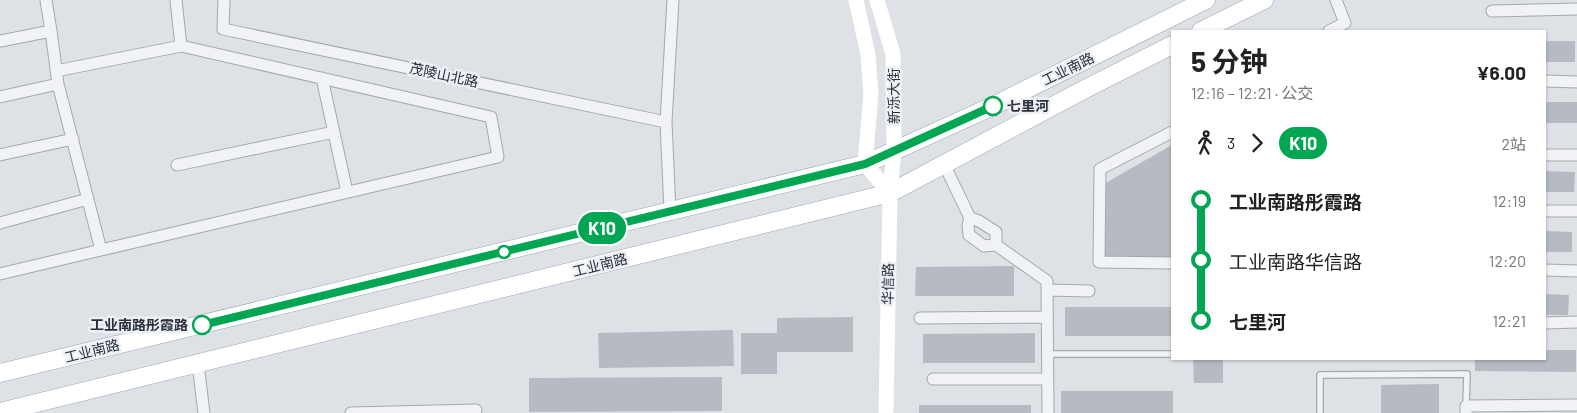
<!DOCTYPE html>
<html lang="zh">
<head>
<meta charset="utf-8">
<style>
  body { margin:0; font-family:Barlow,"Noto Sans SC",sans-serif; background:#f6f6f6; color:#222; height:100vh; display:flex; flex-direction:column; font-size:19px; white-space:nowrap }
  * { box-sizing:border-box; margin:0 }
  p { font-size:16px; color:#767676 }
  .icon { flex:none; width:28px; height:28px; fill:none; stroke:currentColor; stroke-width:2; stroke-linecap:round; stroke-linejoin:round }
  .map { position:relative; flex:1; overflow:hidden }
  .drawer { position:absolute; left:1171px; top:30px; width:375px; height:330px; display:flex; flex-direction:column; background:#fff; border-radius:0px; box-shadow:0 1px 4px #0004 }
  .drawer>* { flex:none }
  .badge { padding:0 10px; border-radius:16px; font-size:18px; line-height:32px }
  .map>.badge { position:absolute; translate:-50% -50%; box-shadow:0 0 0 2px #fff }
  .legs { display:flex; align-items:center; gap:8px; height:55px; padding:0 20px; font-size:16px }
  .legs p { margin-inline-start:auto }
  .overview { display:flex; align-items:center; justify-content:space-between; height:85px; padding:0 20px }
  h1 { font-size:28px; font-weight:700; line-height:38px }
  ul { padding:0 20px; list-style:none }
  li { display:flex; align-items:center; gap:18px; height:60px; font-size:19px }
  li i { display:grid; place-items:center; width:8px; height:100%; margin:0 6px; background:currentColor }
  li i::after { content:''; width:12px; height:12px; margin:-6px; border:4px solid; border-radius:50%; background:#fff }
  li p { margin-inline-start:auto }
  li:first-child i { background:linear-gradient(#0000 50%,currentColor 0) }
  li:last-child i { background:linear-gradient(currentColor 50%,#0000 0) }
  .map>svg:first-child { display:block }
</style>
</head>
<body>
<div class="map">
<svg width="1577" height="413" viewBox="0 0 1577 413">
  <rect width="100%" height="100%" fill="#dee1e6"/>
  <path fill="#b6bbc2" d="M1545,41H1575V62H1545Z
    M1545,102H1577V123H1545Z
    M1172,145V257L1103,258L1102,185Z
    M1545,171L1575,172L1574,192H1545Z
    M1545,231L1572,232V252H1545Z
    M1014,266V296H915L916,267Z
    M1545,294L1569,295L1568,315H1545Z
    M1065,307H1172V336H1065Z
    M853,317V352H777V374H741V333H777V318Z
    M733,330L734,366L599,368L598,333Z
    M1035,333V363H923V334Z
    M1545,350H1576V372L1475,371V359H1545Z
    M1193,359H1223V383H1194Z
    M722,377V411L529,412V378Z
    M1439,384V413H1381V385Z
    M1061,391H1173V413H1061Z
    M919,405H1031V413H919Z"/>
  <g fill="none" stroke-linecap="round" stroke-linejoin="round">
    <g stroke="#a4a8af" stroke-width="8">
      <path id="lane" d="M1048,354H1172
        M1320,413V375L1467,374L1466,406"/>
    </g>
    <g stroke="#a4a8af" stroke-width="13">
      <path id="street" d="M224,0L223,29L666,122
        M1492,11L1577,9
        M1329,31L1345,23L1336,0
        M0,41L51,31L46,0
        M56,71L181,46L176,0
        M322,78L347,192
        M1545,81L1577,82
        M58,84L101,250L498,157L491,117L181,46
        M0,97L58,84L51,31
        M1172,132L1100,169L1099,262L1172,263
        M0,155L73,139
        M1545,155H1577
        M944,164L970,218L979,221L996,232V245L1047,281L1048,413
        M177,165L334,132
        M670,211L666,122L673,0
        M1545,211H1577
        M970,218L968,225L969,235L984,246L996,245
        M0,223L88,199
        M1545,270L1577,271
        M0,274L101,250
        M1047,290L1089,291
        M920,318L1047,317
        M1545,323L1577,322
        M198,364L204,413
        M933,379H1048
        M351,413L476,410
        M1466,413V406L1577,405"/>
    </g>
    <g stroke="#9ea6b1" stroke-width="19">
      <path id="primary" d="M1201,31L1264,0
        M0,373L865,164L993,106L1206,0
        M0,412L890,193L1085,89L1172,45"/>
    </g>
    <use href="#lane" stroke="#f0f2f5" stroke-width="5.5"/>
    <use href="#street" stroke="#f0f2f5" stroke-width="11"/>
    <path stroke="#fff" stroke-width="15" d="M856,0L868,55L871,94L865,164L890,193
      M877,0L893,54L894,150L890,193L886,413"/>
    <use href="#primary" stroke="#fff" stroke-width="18"/>
  </g>
  <g fill="none" stroke-linecap="round" stroke-linejoin="round">
    <g stroke="#fff" stroke-width="11">
      <path id="line-1" d="M202,325L865,164L993,106"/>
    </g>
    <use href="#line-1" stroke="#00a651" stroke-width="8"/>
  </g>
  <g fill="#fff" stroke="#00a651" stroke-width="2.5">
    <circle cx="993" cy="106" r="9"/>
    <circle cx="504" cy="252" r="6"/>
    <circle cx="202" cy="325" r="9"/>
  </g>
  <g text-anchor="middle" stroke-width="5" stroke-linejoin="round" paint-order="stroke">
    <g font-size="14" fill="#29303b" stroke="#edf0f4">
      <text transform="translate(1068 69) rotate(-26)" y="5">工业南路</text>
      <text transform="translate(444 75) rotate(12)" y="5">茂陵山北路</text>
      <text transform="translate(894 96) rotate(-90)" y="5">新泺大街</text>
      <text transform="translate(600 265) rotate(-14)" y="5">工业南路</text>
      <text transform="translate(888 284) rotate(-89)" y="5">华信路</text>
      <text transform="translate(92 351) rotate(-14)" y="5">工业南路</text>
    </g>
    <g font-size="14" font-weight="bold" fill="#29303b" stroke="#edf0f4" text-anchor="start">
      <text x="1007" y="111">七里河</text>
      <text x="188" y="330" text-anchor="end">工业南路彤霞路</text>
    </g>
  </g>
</svg>
<b class="badge" style="left:602px;top:228px;background:#00a651;color:#fff">K10</b>
<section class="drawer">
<div class="overview"><div><h1>5 分钟</h1><p>12:16 – 12:21 · 公交</p></div><b>¥6.00</b></div>
<div class="legs"><svg class="icon" aria-label="walk" viewBox="0 0 24 24"><circle cx="13" cy="4" r="2"/><path d="M13 8l-2 6 4 7M11 14l-3 7M7 12l3-4h3l4 4"/></svg>3<svg class="icon" aria-label="forward" viewBox="0 0 24 24"><path d="M9 5l7 7-7 7"/></svg><b class="badge" style="background:#00a651;color:#fff">K10</b><p>2站</p></div>
<ul>
<li><i style="color:#00a651"></i><b>工业南路彤霞路</b><p>12:19</p></li>
<li><i style="color:#00a651"></i><span>工业南路华信路</span><p>12:20</p></li>
<li><i style="color:#00a651"></i><b>七里河</b><p>12:21</p></li>
</ul>
</section>
</div>
</body>
</html>
